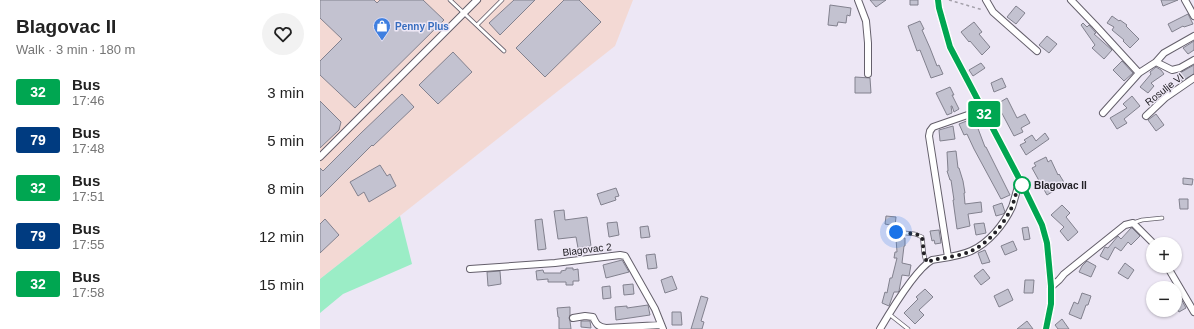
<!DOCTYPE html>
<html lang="en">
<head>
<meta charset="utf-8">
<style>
  body { margin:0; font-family:Helvetica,sans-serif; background:#f2f2f2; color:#222; height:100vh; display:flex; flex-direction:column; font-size:15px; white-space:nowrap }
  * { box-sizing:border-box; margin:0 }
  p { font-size:13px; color:#767676 }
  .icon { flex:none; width:22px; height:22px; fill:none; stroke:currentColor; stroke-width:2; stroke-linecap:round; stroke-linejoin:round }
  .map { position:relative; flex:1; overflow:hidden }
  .details { display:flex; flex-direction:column; background:#fff; width:320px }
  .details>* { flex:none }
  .badge { padding:0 8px; border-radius:3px; font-size:14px; line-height:26px }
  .fabs { position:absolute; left:826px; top:237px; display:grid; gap:8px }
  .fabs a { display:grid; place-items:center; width:36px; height:36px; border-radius:50%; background:#fff; box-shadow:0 1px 3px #0004; font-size:20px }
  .you { position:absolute; width:20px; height:20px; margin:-10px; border:3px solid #fff; border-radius:50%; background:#1a73e8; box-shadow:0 0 0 6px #1a73e833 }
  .map>.badge { position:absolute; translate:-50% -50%; box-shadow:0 0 0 2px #fff }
  .round { display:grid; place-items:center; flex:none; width:42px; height:42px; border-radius:21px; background:#f2f2f2 }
  .summary { display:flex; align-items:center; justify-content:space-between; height:68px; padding:0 16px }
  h1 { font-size:19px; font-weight:600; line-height:30px }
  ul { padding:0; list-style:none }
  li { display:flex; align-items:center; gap:12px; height:48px; padding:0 16px }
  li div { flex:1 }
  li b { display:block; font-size:15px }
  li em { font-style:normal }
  li .badge { min-width:44px; font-weight:700; text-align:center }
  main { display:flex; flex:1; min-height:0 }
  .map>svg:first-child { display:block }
</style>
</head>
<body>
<main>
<section class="details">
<div class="summary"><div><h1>Blagovac II</h1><p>Walk · 3 min · 180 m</p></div><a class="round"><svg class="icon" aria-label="heart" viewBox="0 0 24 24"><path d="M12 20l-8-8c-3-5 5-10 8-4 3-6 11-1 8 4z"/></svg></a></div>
<ul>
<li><span class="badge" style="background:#00a651;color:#fff">32</span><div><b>Bus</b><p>17:46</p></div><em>3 min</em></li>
<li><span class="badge" style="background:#003b80;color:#fff">79</span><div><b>Bus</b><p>17:48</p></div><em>5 min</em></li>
<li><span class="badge" style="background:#00a651;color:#fff">32</span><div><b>Bus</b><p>17:51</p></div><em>8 min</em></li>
<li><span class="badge" style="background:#003b80;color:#fff">79</span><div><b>Bus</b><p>17:55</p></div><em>12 min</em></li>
<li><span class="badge" style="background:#00a651;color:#fff">32</span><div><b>Bus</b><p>17:58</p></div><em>15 min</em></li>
</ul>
</section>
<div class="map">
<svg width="874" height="329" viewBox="0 0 874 329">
  <rect width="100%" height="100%" fill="#ede7f5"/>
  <path fill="#f3d9d4" d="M0,0H313L295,46L0,279Z"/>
  <path fill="#9bedc6" d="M80,216L92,264L23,294L0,313V279Z"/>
  <path fill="#c3c2d0" stroke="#82818e" d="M0,0H54L57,3L60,0H103L124,20L35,108L0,75V61L22,39L0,18Z
    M194,0H215L180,35L169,23Z
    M244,0H259L281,22L225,77L196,48Z
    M550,0H566L556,7Z
    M590,0H598V5H590Z
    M841,0H858L843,6Z
    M510,5L531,8L530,16L527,15L526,23L518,22L517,26L508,25Z
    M696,6L705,13L696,24L687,17Z
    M868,14L873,24L864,27L863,26L852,32L848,24Z
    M792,16L799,21L800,20L807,25L806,26L819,39L810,48L803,41L804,40L792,30L794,27L787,23Z
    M600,21L604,29L602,30L610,48L617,66L619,65L623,74L611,78L600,50L597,51L588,26Z
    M654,22L662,32L659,34L670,47L662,55L650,41L649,42L641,32Z
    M763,23L767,27L769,25L776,33L774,34L792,50L784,59L772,48L775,45L761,25Z
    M727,36L737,44L729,53L719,45Z
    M874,41V50L868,54L863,48Z
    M133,52L152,72L118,104L99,85Z
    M802,61L813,73L804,81L793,70Z
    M661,63L665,68L653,76L649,70Z
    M874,65V74L862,81L858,74Z
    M836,67L841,70L844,74L831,83L834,86L828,93L820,87L831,74L830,72Z
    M535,77L550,78L551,93H535Z
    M682,78L686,87L674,92L671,83Z
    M630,87L634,95H632L639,109L634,112L632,106H631L632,113L627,115L616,93Z
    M82,94L94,107L53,146L52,145L0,197V168L3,171L41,133Z
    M812,96L820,106L804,119L807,123L797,129L790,118L807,108L803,104Z
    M687,98L697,118L705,114L710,123L701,128L703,132L694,136L677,104Z
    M0,101L21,122L19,130L0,148Z
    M836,114L844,125L836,131L828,120Z
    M654,118L665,147H666L690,195L681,199L654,149L647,134L644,135L639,124Z
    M633,126L635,139L620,141L619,130Z
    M725,133L729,139L706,155L700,145L706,142L704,140L712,135L716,141Z
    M636,151L638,168H639L643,181L645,193H644L645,204L661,202L662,212L648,214L650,226L637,229L633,200H634L631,180H630L627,171H628L627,152Z
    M726,157L728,162L731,160L738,175L739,174L745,184L727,195L712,168L716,166L714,163Z
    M60,165L67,176L70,174L76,186L49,202L44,192L38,196L30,182Z
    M863,178L873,179L872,185L863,184Z
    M296,188L299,196L295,197L296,200L281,205L277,194Z
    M859,199H868V209H860Z
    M682,203L685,212L683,214L676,216L673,206Z
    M742,205L750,213L746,217L758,232L748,241L740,231L744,227L731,215Z
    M244,210L245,220L267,217L271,246L258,248L256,237L238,239L234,211Z
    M566,216L576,217L575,226L565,224Z
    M5,219L19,235L0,253V224Z
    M222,219L226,249L218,250L215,220Z
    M297,222L299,235L289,237L287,223Z
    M664,223L666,233L656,235L654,224Z
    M328,226L330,237L321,238L320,227Z
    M708,227L710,239L704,240L702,228Z
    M811,228H812L820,236L811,245L808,242L801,251L795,247L788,260L780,256L785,247L788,248L798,236L801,239Z
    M619,230L621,243L615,244L614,240L612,241L610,231Z
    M585,238V246H584L582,263L591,265L589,276L582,275L579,291L578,292H574L569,306L562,303L565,292L567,293L570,278H572L577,258H574L575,252H577L576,239Z
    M693,241L697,250L685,255L681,246Z
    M665,250L670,262L662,264L658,253Z
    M335,254L337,268L328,269L326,255Z
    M302,260L309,272L286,278L283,265Z
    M767,261L776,266L771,277L759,272L762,266Z
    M805,263L814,270L808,279L798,273Z
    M246,268H253V270L258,269L259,281H253V285H246V282H228V279L217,280L216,271L223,270L224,273H241V271L246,270Z
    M663,269L670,278L661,285L654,276Z
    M180,271L181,284L168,286L167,272Z
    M352,276L357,289L345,293L341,280Z
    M705,280H714L713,293H704Z
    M313,284L314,294L304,295L303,285Z
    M290,286L291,298L283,299L282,287Z
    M605,289L613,297L599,310L604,315L595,324L584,313L598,299L596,297Z
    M688,289L693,300L679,307L674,296Z
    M762,293L771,296L768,305H766L761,319L749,314L754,302L758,304Z
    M381,296L388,298L381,321L384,322L382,329H371Z
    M860,297L866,308L859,312L855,306V300Z
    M328,305L330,315L296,320L295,307L307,306V308Z
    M250,307V315L249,318L250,321L251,329H239V317H238L237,308Z
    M352,312H361L362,325H352Z
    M742,319L749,329H738L735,325Z
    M261,321H270L271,328L261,327Z
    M707,321L713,329H697Z"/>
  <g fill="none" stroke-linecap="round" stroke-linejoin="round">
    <g stroke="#645f6b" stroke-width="4.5">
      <path id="service" d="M130,0L184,51
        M157,25L182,0
        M813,223L822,220L842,218
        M576,232L595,234L602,237C604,245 602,256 607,263
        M569,314L588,329"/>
    </g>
    <g stroke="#645f6b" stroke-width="8">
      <path id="minor" d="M538,0L546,21L548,43V74
        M618,0L619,8L630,47L700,180L722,225L727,243L731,287V304L726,329
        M666,0L673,12L717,51
        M751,0L775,25L819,73
        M865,0L874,16
        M836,62L844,53L874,36
        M783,113L819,73L836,62L852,70L860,68L874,60
        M826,116L845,98L874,78
        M0,157L157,0
        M628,257L609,136L610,131L613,127L662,110
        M847,266L874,312
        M150,269L235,263L300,255L305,256L335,309L343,329
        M731,287L739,280L744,274L805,225L813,223L834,244
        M253,318L265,316L273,317C276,324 278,327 286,328L341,325
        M560,329C570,312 596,269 612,260C624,258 640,256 651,251C669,243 684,224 692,207C695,198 697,189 700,180"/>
    </g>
    <path stroke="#a4a0aa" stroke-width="1.5" stroke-dasharray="3 3" stroke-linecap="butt" d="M629,0L663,10"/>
    <use href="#service" stroke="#fff" stroke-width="3"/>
    <use href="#minor" stroke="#fff" stroke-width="6"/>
  </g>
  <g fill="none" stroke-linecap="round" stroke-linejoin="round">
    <g stroke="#fff" stroke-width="9">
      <path id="line" d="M618,0L619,8L630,47L700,180L722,225L727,243L731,286V304L726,329"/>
    </g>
    <use href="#line" stroke="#00a651" stroke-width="6"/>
    <path stroke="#222025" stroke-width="4" stroke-dasharray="0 7.2" d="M576,232L596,234L602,237C604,246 602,256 608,263L612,260C624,258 640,256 651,251C669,243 684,224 692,207C695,198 697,189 700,180L702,185"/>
  </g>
  <defs>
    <g id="shop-pin" transform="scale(0.9)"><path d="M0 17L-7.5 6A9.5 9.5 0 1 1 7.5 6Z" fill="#3f7fe0" stroke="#ede7f5"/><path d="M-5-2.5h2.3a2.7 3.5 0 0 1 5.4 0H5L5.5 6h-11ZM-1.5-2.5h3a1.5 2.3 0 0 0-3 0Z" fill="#fff"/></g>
  </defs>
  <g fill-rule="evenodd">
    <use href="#shop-pin" x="62" y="26"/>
  </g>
  <circle fill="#fff" stroke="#00a651" stroke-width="2" cx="702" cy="185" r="8"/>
  <g text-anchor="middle" stroke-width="3" stroke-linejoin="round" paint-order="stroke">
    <g font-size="10" font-weight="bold" fill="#366cbe" stroke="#ede7f5" text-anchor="start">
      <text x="75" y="30">Penny Plus</text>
    </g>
    <g font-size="10" fill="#222025" stroke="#ede7f5">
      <text transform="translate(844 89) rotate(-38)" y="4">Rosulje VI</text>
      <text transform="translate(267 249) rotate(-7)" y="4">Blagovac 2</text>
    </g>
    <g font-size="10" font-weight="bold" fill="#222025" stroke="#ede7f5" text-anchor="start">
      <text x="714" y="189">Blagovac II</text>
    </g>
  </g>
</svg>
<div class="fabs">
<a>+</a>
<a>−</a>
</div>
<div class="you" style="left:576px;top:232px"></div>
<b class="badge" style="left:664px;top:114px;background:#00a651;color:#fff">32</b>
</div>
</main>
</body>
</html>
